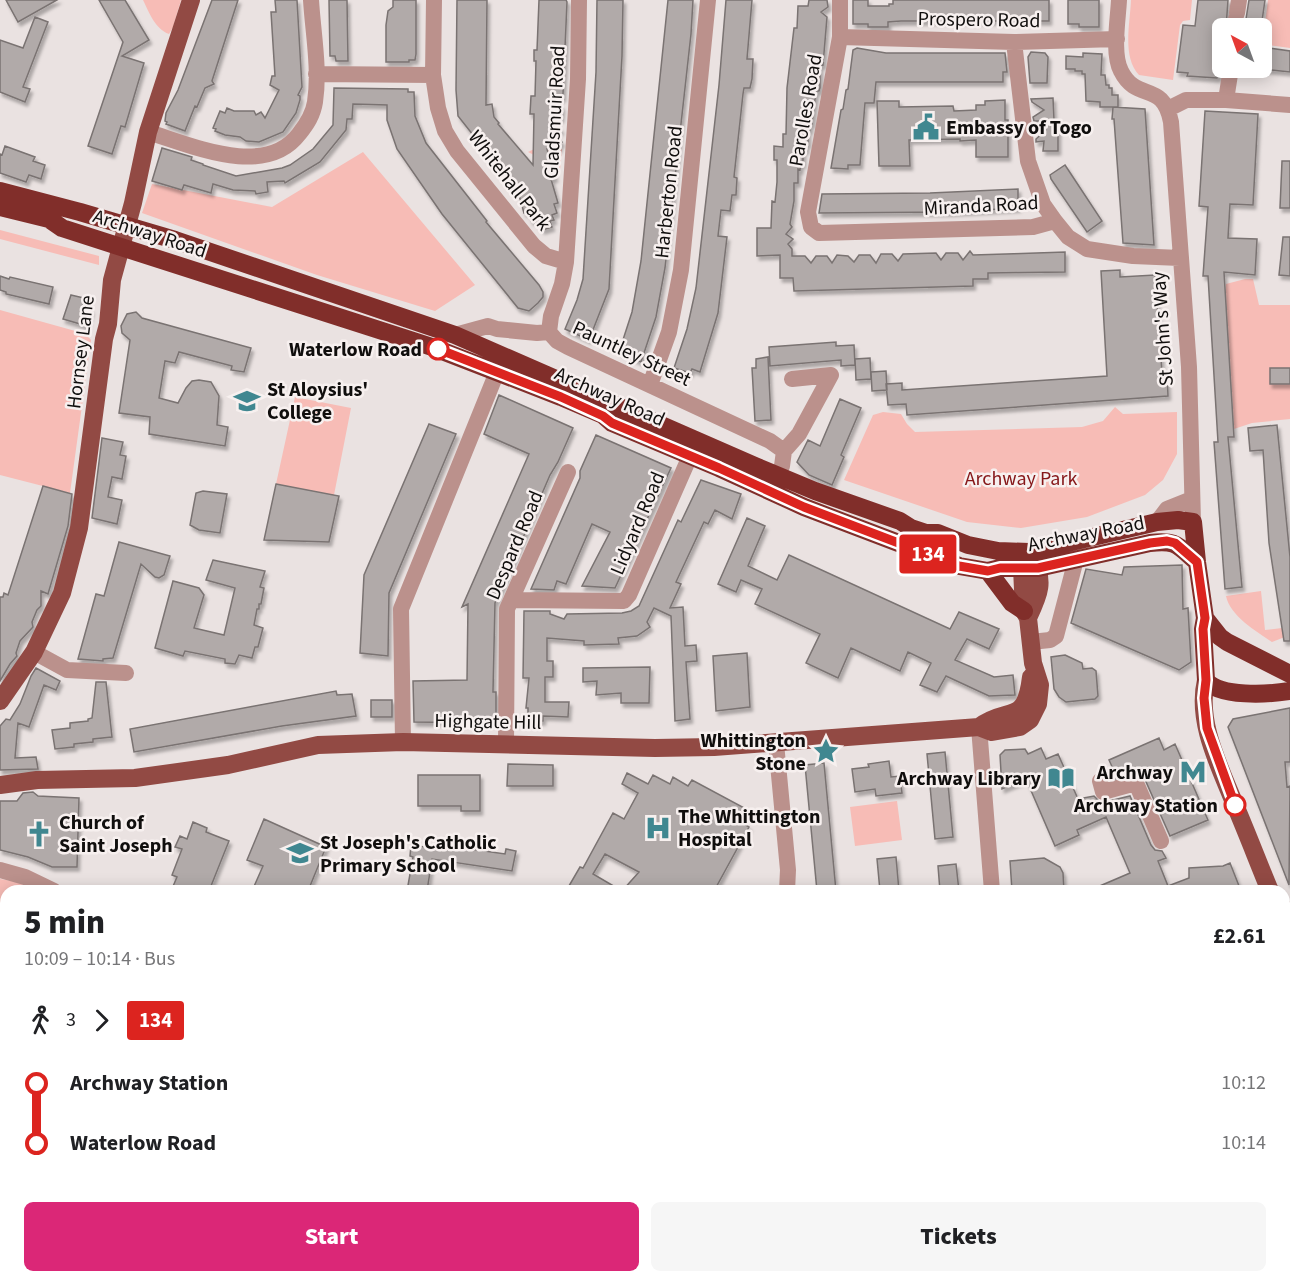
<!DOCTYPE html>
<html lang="en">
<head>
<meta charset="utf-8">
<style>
  body { margin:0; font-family:"Source Sans 3",sans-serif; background:#f6f6f6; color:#202124; height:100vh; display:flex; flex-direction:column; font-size:22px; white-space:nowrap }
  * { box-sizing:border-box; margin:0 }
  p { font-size:20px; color:#757577 }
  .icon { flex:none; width:33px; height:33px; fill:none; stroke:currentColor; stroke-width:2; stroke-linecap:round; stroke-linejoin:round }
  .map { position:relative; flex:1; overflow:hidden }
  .details { position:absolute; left:0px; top:885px; width:1290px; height:398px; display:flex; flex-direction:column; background:#fff; border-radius:18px 18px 0 0; box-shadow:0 3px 15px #0003 }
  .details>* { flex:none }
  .badge { padding:0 12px; border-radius:4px; font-size:21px; line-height:39px }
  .needle { width:39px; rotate:319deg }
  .buttons { position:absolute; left:1212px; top:18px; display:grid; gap:12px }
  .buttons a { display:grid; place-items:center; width:60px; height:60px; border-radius:9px; background:#fff; box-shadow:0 3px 15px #0003; font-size:30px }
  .map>.badge { position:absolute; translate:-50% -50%; box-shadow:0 0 0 3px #fff }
  .legs { display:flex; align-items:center; gap:9px; height:66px; padding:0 24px; font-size:20px }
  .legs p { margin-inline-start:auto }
  .head { display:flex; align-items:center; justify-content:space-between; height:102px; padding:0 24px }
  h1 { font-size:33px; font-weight:800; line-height:45px }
  .cta { display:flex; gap:12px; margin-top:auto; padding:12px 24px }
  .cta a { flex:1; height:69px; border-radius:9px; background:#db2777; color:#fff; font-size:24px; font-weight:800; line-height:69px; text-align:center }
  .cta a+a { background:#f6f6f6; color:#202124 }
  ul { padding:0 24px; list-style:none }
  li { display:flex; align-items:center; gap:21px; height:60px; font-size:22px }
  li i { display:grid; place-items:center; width:9px; height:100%; margin:0 8px; background:currentColor }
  li i::after { content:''; width:15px; height:15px; margin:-8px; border:4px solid; border-radius:50%; background:#fff }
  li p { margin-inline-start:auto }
  li:first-child i { background:linear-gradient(#0000 50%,currentColor 0) }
  li:last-child i { background:linear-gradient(currentColor 50%,#0000 0) }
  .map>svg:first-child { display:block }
</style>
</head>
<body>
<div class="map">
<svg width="1290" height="1282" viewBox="0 0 1290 1282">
  <defs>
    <filter id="shadow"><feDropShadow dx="2.5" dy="4" stdDeviation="1.5" flood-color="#0004"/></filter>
  </defs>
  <rect width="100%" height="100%" fill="#eae2e1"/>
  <path fill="#f7bcb6" d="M143,0H181L173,27L169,34C155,29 149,12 143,0Z
    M1131,0H1192L1190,20L1183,21L1180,25L1173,80L1139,75C1122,57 1130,24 1131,0Z
    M1268,0H1290V48L1262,44V28L1243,26L1239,18L1265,23Z
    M542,149H562L560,169H553L549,155H534L528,152L532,150Z
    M363,152L475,285L435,311L317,275L142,213L152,184L272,207Z
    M0,230L99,256V265L0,239Z
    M1245,279H1253L1259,305H1290V368H1270V383L1290,384V419L1252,423L1234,429L1225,292L1226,284Z
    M0,310L86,334L91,340L70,493L0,475Z
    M295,397L351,408L334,495L276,484Z
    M1115,407L1123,414L1177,412V454L1163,480L1145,495L1087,517L1021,528L967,522L844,480L873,415L883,412L901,414L907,424L915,432L1082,427L1103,421Z
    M1261,591L1265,630L1290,627V635L1272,642C1256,631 1230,616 1226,596Z
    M897,801L902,840L855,846L850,807Z
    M0,879L17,882L39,891H6V1276L101,1277L100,1280L104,1282H0Z"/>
  <path fill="#d0746c" d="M6,1112V1245H0V1115Z"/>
  <path fill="#b1aaa9" stroke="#7a7372" stroke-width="1.5" fill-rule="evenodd" filter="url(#shadow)" d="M6,0H57L18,22Z
    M99,0H125L149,40L122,56L144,63L125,127L121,126L112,154L88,146L123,42Z
    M212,0H238L212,81L214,84L205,88L197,107L195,106L185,131L166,124L167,122L165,121L166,113L178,90Z
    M275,0H297L302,87L298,95L300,96V100L296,113L283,132L259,142L246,141L240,137L225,135L215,131L216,129L213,128L220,111L225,113L227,108L234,111H254L256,115L261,112L265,118L279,90L270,85L272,76H275L271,12H276Z
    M329,0H347L348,61H336L335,56H330Z
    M393,0H416V54L415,60H409V62H386V25L388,11L393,7Z
    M457,0H487L486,105L492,104L494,117L499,123L498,124L533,165L534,114H530L531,96H535L536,61H534V50H537L539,0H566L567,2L563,94V97L557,102L562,107L561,118L554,122L561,130L555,136L562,142L559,146V149H547L555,178L551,179L558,203L554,204L557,213L552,215L554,220L550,221L552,227L542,230L540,223L537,224L536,220L531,221L528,212L524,213L517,188L513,190L509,177L505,178L500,169L458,116L456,90Z
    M597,0H623L622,56L609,289L589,340L565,329L577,300L583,279L596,72Z
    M668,0H693L691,34L665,268L656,317L641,362L619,352L632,312L641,261Z
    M726,0H752L747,59H753L752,79L750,88H744L743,94L734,177L737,178L736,195H732L730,211L721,210L718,236L727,237L718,313L700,372L692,369L690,373L674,368L687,329L696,288L719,85Z
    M809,0H827L828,7L821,12L827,17L823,65L820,64V88L819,91H816L812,124H810V130H808V144H806V150H803V164L801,163L800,170L798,169V183H794V201L790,224L792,227L786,234L793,239L788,244L792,249V256H805L811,263L816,256H827L832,263L837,255L848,256L854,262L859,255H870L876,263L881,254H892L898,261L903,254L936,253L941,260L946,253H958L963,260L970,251L973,255L1065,252V272L988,273V279H973V286L794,291L793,278H780V255L757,256V228H771L772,201L775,202L777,182V160H774V146L783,147V134H786L787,88L794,28H797L798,6H808Z
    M853,0H868V6H889V4H893V0H1049V21H901L888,22V27H868V24H853Z
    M1068,0H1099V27H1079V24H1068Z
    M1198,0H1228L1226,28H1222V62L1219,76L1217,78L1187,76L1188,73L1177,72L1183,25L1195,26Z
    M1249,0H1265L1262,21L1246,19Z
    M35,17L48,22L23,87L30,89L25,102L0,92V40L23,48Z
    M1262,47L1290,51V72L1262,69Z
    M857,48L886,53H1005L1007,72H1003V82H876L874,103H865L860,165H848V169L831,168L841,110L843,109L846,90L848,89L853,50Z
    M1031,52L1045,53L1048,57L1047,83H1030L1028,57Z
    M1083,53L1102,54L1101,75H1105L1106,85H1109V88H1112V95H1118V107H1100V102L1086,101L1085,74H1082V71H1075V69H1066V56L1083,57Z
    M334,88L408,89V92H414L415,116L426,143L487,221L486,222L539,285L543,292V297L538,303L529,311L518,308L442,214L397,149L387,120V105L353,104L352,119H347L346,130L320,162L285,183L284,181L267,182L268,192L256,194L255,191L233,190L213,184L211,193L184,185L182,190L152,181L162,148L192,157L191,160L203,164V165L236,176L282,168L290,165L313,149L333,125Z
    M1053,98L1054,120H1058V151H1043L1044,141L1036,142V139L1046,130L1039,126V121H1034L1033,117L1044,110L1032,102L1031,99Z
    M1005,100V120H1008V157H976V140L960,141V139L909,140L910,166H879L877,101H899V107L953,106L954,111L976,110V105H985V101Z
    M1113,107L1145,109L1154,245L1123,243L1114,119H1112Z
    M1205,111L1258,114L1253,205L1230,204L1228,238L1257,239L1255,275L1224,272L1234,437H1228L1242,587L1225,589L1214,442H1218L1208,276H1203L1208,207L1199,206Z
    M5,146L35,157L33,161L45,165L41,179L29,175L26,182L0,173V154L2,155Z
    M1282,161H1290V208H1280Z
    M1065,165L1102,221L1087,232L1051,179L1050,175Z
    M1018,189V208L950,212L819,213L822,194L930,193Z
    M1283,237H1290V276L1279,275Z
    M1120,270V277L1155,275L1162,372H1167L1168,396L907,415L906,404L888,405L886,384L902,383V390L1107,376L1101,271Z
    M0,276L9,279L10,277L53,287L49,304L6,294V292L0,290Z
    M71,295L84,298L82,308L91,310L87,326L63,319Z
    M136,312L142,318L251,348L244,372L231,370L232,366L179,352L175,363L165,361L159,398L178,403L186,388L192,381L199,380L211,382L219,396L217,425L228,427L225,446L149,434L150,417L119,413L130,340L122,333L121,326L127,314Z
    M836,342V346L854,345L855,365L841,366V360L770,366L769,347Z
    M768,357L771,420L755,421L752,368H756V359Z
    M870,358L871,379L856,380L855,359Z
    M1270,368H1290V384H1270Z
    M886,371L887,390L872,391L871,372Z
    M499,395L573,428L558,462L550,475L495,603L493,692H496V723L414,722L413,681L467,680L468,604L462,607L529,454L484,434Z
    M840,399L861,408L841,455L844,457L832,485L809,475L797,462L808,440L820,446Z
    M429,424L456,434L389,593L388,656L360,653L364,575Z
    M1277,425L1290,557V641H1284L1269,543L1263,450L1250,451L1248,428Z
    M596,435L671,468L615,588L582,586L610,532L592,524L566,584L557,581L554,590L531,589L580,478V471Z
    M102,438L123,442L120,455L126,456L122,479L112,477L108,497L122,500L117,524L92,518Z
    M701,480L741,494L732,519L715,510L708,524L704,522L676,582L681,584L670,608L683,607L685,646L696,645L697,661L686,662L690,719L675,721L671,616L654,608L647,622L650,627L637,636L618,638L619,644L584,645V641L547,638V661H553V677H545V702H569L568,717L543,716V721H528V708H526L529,678H523L524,611H550V614L564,619L567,614L622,613L631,611L639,606L678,520L681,522Z
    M276,484L339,496L329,542L264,540Z
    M43,486L72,494L68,526L48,594L41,591V606L37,610L32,622L33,627L20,641L16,653L17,656L10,664L0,681V597H3L4,593L8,595Z
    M203,491L227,494L220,533L199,530L190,525L196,493Z
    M747,518L765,526L748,566L777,580L789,555L950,629L959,612L999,629L989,649L967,639L955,660L994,677L1013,675L1015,695L989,696L946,676L937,692L920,685L931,663L908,652L900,671L851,648L838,678L806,663L820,634L755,604L762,589L741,580L736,592L718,584Z
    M119,542L170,556L164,575L159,578L155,577L141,564L113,658L103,659V661L78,659L96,594L104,596Z
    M213,560L265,571L260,587L264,588L261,604H259V609H257L254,625L263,628L258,647H255L252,658L239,655L235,664L225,663V659L185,651L183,656L155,648L173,581L199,588L204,595L194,628L224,635L235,588L206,580Z
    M1182,565L1183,609L1188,608L1191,662L1179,670L1071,623L1086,569L1122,575L1124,567Z
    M747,653L750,707L716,711L713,656Z
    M1065,655L1082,663L1083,669L1092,668L1096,671L1098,696L1095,699L1066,702L1059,697L1054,689L1051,657Z
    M650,667L649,703H621V693L596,695L597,681L583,682V668Z
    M36,668L60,681L56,690L44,685L29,727L18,723L15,758L36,757L38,769L0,770V726L6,719L10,720L20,704L31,676Z
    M96,682H106L112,737L93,739V742L74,744V747L55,749L52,730L70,728V723L88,721V719L92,718Z
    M336,691L337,695L352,694L356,716L282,726L134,752L130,729Z
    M371,700H392V717H371Z
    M1290,708V762H1285L1287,787L1290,786L1289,885L1228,727L1233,719Z
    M1159,738L1164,750L1175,744L1208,820L1170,836L1143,775L1134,773L1110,779L1107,774L1114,771L1109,760Z
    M1041,748L1046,759L1058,754L1078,799L1094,796L1100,802H1105L1130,796L1151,845L1155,850L1162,851L1166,858L1158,861L1168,886L1189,878V868L1223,866L1230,863L1241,891H1088L1130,873L1106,817L1077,830L1079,835L1055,846L1026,779L1002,789L1000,755L1005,750L1025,749L1028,754Z
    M945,752L953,837L935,839L927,754Z
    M889,761L891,777L900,776L902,793L876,796L875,789L855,792L852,769L869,767L868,764Z
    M824,763L836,891H817L805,765Z
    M508,764L553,765V786H507Z
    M627,773L648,784L653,775L670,784L673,777L688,786L692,780L748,810L741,822L749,827L714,891H566L580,867L583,868L613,813L624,819L638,793L622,784ZM605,854L639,872L622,891L593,874Z
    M418,775H480V811H461V806H418Z
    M33,792L38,796L79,798L77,867H52L28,857L0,850V801H17L23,793Z
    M264,819L326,847L308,891H252L263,866L247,860Z
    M193,822L207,828L206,832L229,841L209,891H171L177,877L172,875L182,849L175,847L180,836L187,839Z
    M456,840H465L464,848L505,854L506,849L516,851L512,871L432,859L427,891H407L413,857L410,856L411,845L454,851Z
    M896,857L899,891H880L877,859Z
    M1044,858L1060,867L1063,873L1064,891H1012L1010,861Z
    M956,864L959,891H940L938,866Z"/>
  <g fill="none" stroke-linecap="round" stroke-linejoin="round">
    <path stroke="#bb918c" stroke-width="16" d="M434,0L433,75L438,108L445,131L457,151L534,246L546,256L566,262L562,284L551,316L549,332
      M840,0V37L808,212L811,227L819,233L1033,227L1055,221L1068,237L1087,249L1133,256L1180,258
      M1119,0C1118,20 1112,54 1121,71C1137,103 1163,80 1171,122L1189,367L1193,522
      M1237,13L1239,0
      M1236,28V19
      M840,37L1014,42L1117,39
      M1014,42L1028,161L1043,204L1055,221
      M316,74L433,75
      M1226,100L1231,68
      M1168,109L1186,100H1226L1290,105
      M148,132C191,145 265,179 299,134C307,124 313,115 315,102C320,69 313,33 311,0
      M566,262L578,79L579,0
      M455,335L488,326L497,329L537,333L549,332L557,341L568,347L770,441L784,451
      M650,385L669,332L681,270L708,0
      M777,475L782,466L784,451L799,434L831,375L792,379
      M1157,522L1167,509L1192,499
      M511,600L624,601L629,595L690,456
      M1031,642L1050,640L1056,636L1074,567L1073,560
      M34,652L67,670L126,673
      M979,727L992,891
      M403,742L401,609L497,372
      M776,743L788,870L787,891
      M506,744L507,609L568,472
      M1100,781L1103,792L1136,783L1161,841
      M0,870L25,877L54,891
      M1284,910L1290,909
      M1284,988L1290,986
      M1284,1122L1290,1119
      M537,1276L544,1282
      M384,1282L387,1276
      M447,1282L450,1276
      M579,1282L582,1276
      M739,1282L740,1276
      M952,1282L963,1276
      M1272,1282L1284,1276"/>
    <path stroke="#924a44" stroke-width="18" d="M1028,618C1039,595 1046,580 1031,556
      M1206,680C1196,722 1220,767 1235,805C1247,833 1258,862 1270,891
      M0,701L34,652L62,593L79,528L104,339L108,324L112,280L133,203L148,132L191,0
      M979,727C1008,705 1025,727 1031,677
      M0,785L37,780L135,778L228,765L318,745L403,742L655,748L714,747L979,727L992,732L1020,727L1030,720L1038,704L1040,685L1033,663L1028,618L1024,611L1022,568L1028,554
      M1284,925L1290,940"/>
    <path stroke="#812e2a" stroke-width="18" d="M0,191L80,212L175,240L455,335L755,466L815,491L900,521L911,528L926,533H938L968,545L998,551L1029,552L1157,522L1178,520L1193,522L1197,562L1205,618L1203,629L1206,680C1218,698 1270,694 1290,691
      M0,207L49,219L62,228L432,347L561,397L603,415L612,423L719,468L804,507L959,566L988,571L1000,568H1038L1150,543C1177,540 1177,545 1197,562
      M988,571L1012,603L1024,611
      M1205,618L1220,637L1227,642L1290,674"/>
  </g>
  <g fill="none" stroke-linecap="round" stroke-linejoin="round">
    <g stroke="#fff" stroke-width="14">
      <path id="line-1" d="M438,349L561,397L603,416L612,423L719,468L804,507L959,566L988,571L1000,568H1038L1150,543L1167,541L1175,543L1197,562L1205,618L1203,629L1206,680L1204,698L1207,728L1235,805"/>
    </g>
    <use href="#line-1" stroke="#dc241f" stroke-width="9"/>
  </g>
  <defs>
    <g id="civic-bare" transform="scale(2.07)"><path d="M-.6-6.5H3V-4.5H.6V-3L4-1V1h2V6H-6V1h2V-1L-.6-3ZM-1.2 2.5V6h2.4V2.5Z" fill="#408790" stroke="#f7f0ef" stroke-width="2.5" paint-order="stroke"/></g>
    <g id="school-bare" transform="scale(2.07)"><path d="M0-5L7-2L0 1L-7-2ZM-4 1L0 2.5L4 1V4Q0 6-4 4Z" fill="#408790" stroke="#f7f0ef" stroke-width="2.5" paint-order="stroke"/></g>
    <g id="sight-bare" transform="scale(2.07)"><path d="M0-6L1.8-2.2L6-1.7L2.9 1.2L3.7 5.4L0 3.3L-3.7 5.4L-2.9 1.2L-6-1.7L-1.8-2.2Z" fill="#408790" stroke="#f7f0ef" stroke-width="2.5" paint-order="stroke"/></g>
    <g id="metro-bare" transform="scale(2.07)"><path d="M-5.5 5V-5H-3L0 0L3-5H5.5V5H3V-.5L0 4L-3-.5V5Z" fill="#408790" stroke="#f7f0ef" stroke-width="2.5" paint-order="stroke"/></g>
    <g id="library-bare" transform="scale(2.07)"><path d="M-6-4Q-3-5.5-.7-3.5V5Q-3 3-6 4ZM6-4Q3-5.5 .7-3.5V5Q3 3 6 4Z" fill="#408790" stroke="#f7f0ef" stroke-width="2.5" paint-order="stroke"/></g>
    <g id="hospital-bare" transform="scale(2.07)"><path d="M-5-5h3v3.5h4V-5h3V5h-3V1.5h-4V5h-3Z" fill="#408790" stroke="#f7f0ef" stroke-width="2.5" paint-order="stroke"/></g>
    <g id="church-bare" transform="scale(2.07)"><path d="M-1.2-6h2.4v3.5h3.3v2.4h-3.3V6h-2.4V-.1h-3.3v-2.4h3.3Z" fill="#408790" stroke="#f7f0ef" stroke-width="2.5" paint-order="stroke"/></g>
  </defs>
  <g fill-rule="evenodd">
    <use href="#civic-bare" x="926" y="127"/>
    <use href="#school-bare" x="247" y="401"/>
    <use href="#sight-bare" x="826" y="751"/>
    <use href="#metro-bare" x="1193" y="772"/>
    <use href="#library-bare" x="1061" y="778"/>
    <use href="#hospital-bare" x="658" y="828"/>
    <use href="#church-bare" x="39" y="834"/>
    <use href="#school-bare" x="300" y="853"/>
  </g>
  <g fill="#fff" stroke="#dc241f" stroke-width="3">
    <circle cx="438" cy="349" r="10"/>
    <circle cx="1235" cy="805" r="10"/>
  </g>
  <g text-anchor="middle" stroke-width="5" stroke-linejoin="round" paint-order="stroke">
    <g font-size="20" fill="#100e0d" stroke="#f7f0ef">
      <text transform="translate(979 19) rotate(1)" y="7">Prospero Road</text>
      <text transform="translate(805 110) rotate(-80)" y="7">Parolles Road</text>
      <text transform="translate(554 112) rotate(-87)" y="7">Gladsmuir Road</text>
      <text transform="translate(510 180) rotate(52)" y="7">Whitehall Park</text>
      <text transform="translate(668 192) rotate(-84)" y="7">Harberton Road</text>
      <text transform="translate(981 205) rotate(-3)" y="7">Miranda Road</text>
      <text transform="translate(150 233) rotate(18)" y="7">Archway Road</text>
      <text transform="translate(1162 329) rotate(-94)" y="7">St John's Way</text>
      <text transform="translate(80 352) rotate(-83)" y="7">Hornsey Lane</text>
      <text transform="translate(632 353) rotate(25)" y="7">Pauntley Street</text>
      <text transform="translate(610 396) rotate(24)" y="7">Archway Road</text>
      <text transform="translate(637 523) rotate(-67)" y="7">Lidyard Road</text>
      <text transform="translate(1086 533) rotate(-11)" y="7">Archway Road</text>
      <text transform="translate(514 545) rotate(-67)" y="7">Despard Road</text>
      <text transform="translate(488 721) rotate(1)" y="7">Highgate Hill</text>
    </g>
    <g font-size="20" font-weight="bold" fill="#100e0d" stroke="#f7f0ef" text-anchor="start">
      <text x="946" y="134">Embassy of Togo</text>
      <text x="267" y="396">St Aloysius'<tspan x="267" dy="23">College</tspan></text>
      <text x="806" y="747" text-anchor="end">Whittington<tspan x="806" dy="23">Stone</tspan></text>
      <text x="1173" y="779" text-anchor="end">Archway</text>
      <text x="1041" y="785" text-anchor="end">Archway Library</text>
      <text x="678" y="823">The Whittington<tspan x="678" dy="23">Hospital</tspan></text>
      <text x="59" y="829">Church of<tspan x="59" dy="23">Saint Joseph</tspan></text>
      <text x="320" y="849">St Joseph's Catholic<tspan x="320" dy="23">Primary School</tspan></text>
    </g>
    <g font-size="20" font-weight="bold" fill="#100e0d" stroke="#f7f0ef" text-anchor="end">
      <text x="422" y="356">Waterlow Road</text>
      <text x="1218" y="812">Archway Station</text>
    </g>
    <g font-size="20" fill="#851618" stroke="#f7f0ef">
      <text x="1021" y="485">Archway Park</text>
    </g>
  </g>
</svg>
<div class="buttons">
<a><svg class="needle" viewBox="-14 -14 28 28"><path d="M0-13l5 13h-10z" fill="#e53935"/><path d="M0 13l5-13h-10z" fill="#757577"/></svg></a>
</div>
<b class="badge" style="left:928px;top:554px;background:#dc241f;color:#fff">134</b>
<section class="details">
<div class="head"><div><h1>5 min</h1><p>10:09 – 10:14 · Bus</p></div><b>£2.61</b></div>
<div class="legs"><svg class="icon" aria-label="walk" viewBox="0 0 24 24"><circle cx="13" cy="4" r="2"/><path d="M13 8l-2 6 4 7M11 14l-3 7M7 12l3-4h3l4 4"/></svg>3<svg class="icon" aria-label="forward" viewBox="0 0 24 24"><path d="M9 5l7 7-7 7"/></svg><b class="badge" style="background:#dc241f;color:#fff">134</b></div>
<ul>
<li><i style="color:#dc241f"></i><b>Archway Station</b><p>10:12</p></li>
<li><i style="color:#dc241f"></i><b>Waterlow Road</b><p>10:14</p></li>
</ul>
<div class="cta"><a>Start</a><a>Tickets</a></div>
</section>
</div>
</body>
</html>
